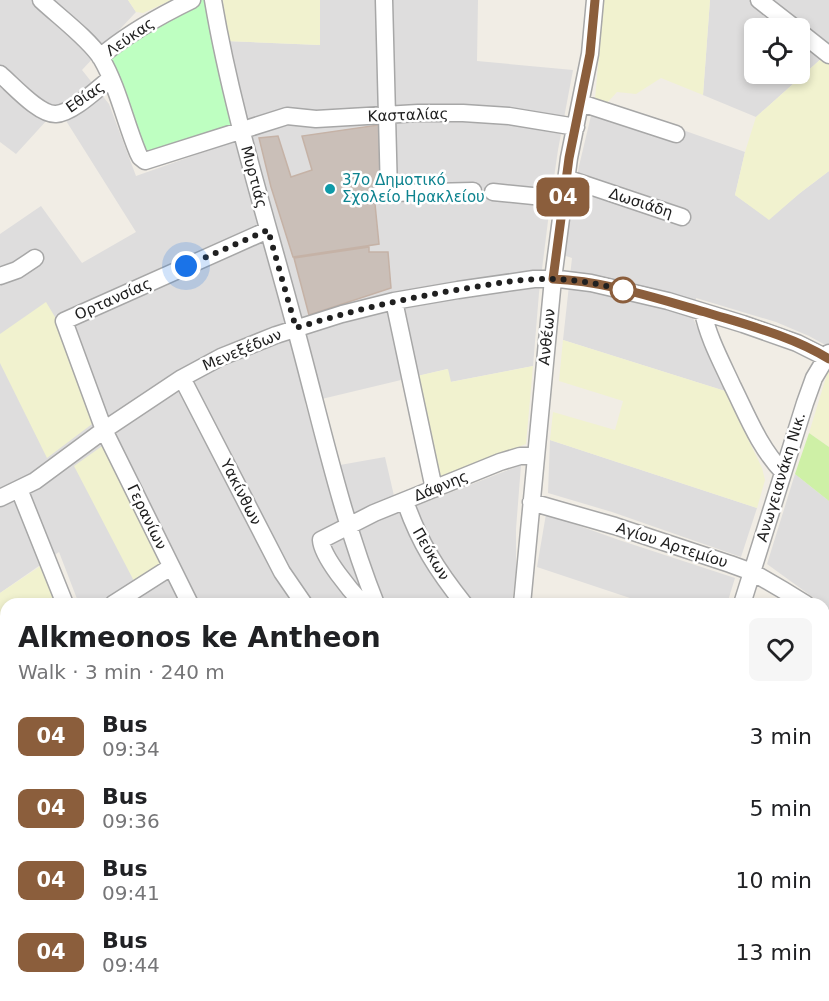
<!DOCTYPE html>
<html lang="en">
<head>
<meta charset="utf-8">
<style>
  body { margin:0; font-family:"DejaVu Sans",sans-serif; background:#f6f6f6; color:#202124; height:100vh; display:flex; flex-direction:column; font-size:22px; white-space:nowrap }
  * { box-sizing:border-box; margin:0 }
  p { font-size:20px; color:#757577 }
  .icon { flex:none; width:33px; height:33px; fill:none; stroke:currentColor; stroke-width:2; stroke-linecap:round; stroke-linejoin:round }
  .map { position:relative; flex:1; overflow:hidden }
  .drawer { position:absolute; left:0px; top:598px; width:830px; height:404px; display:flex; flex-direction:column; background:#fff; border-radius:18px 18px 0 0; box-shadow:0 3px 9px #0003 }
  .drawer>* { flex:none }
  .badge { padding:0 12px; border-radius:9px; font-size:21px; line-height:39px }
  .tools { position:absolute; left:744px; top:18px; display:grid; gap:12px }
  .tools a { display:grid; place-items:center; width:66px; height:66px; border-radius:9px; background:#fff; box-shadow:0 3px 9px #0003; font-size:30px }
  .you { position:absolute; width:30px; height:30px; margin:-15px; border:4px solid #fff; border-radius:50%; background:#1a73e8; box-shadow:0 0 0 9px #1a73e833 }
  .map>.badge { position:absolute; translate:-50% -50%; box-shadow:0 0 0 3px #fff }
  .round { display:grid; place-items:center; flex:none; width:63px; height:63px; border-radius:9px; background:#f6f6f6 }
  .headline { display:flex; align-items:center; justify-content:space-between; height:102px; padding:0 18px }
  h1 { font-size:28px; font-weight:700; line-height:45px }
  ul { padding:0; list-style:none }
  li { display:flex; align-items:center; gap:18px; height:72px; padding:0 18px }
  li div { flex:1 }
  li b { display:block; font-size:22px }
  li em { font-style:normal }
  li .badge { min-width:66px; font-weight:700; text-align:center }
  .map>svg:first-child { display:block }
</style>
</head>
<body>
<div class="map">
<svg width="829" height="1001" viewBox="0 0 829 1001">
  <rect width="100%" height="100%" fill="#f1ede5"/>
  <path fill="#dedddd" d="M0,0H128L136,12L82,70L109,104L136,176L249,136L226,41L320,45V0H478L477,61L573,70L558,150L550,205L539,293L533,366L450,382L447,369L305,403L323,468L385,457L398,513L521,465L516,529V570L512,604H79L59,552L0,593V286L6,281L0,272V234L41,206L82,263L136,232L58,108L16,154L0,142Z
    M710,0H749L784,28H754V74H800V40L822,58L756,117L703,95Z
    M773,0H829V47L814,35Z
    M595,99L745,152L735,195L769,219L800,193L829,171V347L809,336L776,322L696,298L693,318L725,391L563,340L572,258L563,255L579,166Z
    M550,440L757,508L741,557L612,512L548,493Z
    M795,474L829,501V609L767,564Z
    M546,514L619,540L735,578L727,604H648L537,567Z
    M824,709L829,711V800L824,796Z
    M824,822L829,826V893L824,888Z
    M6,853V909L0,917V859Z
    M824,966L829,973V1001H759L755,996H824Z
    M21,996H89L91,1001H17Z
    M120,996H209L205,1001H123Z
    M236,996H337L343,1001H232Z
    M368,996H414L419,1001H374Z"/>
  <path fill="#f1f2cf" d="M128,0H172L143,13L136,12Z
    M223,0H320V45L226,41Z
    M604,0H710L703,95L661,78L636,94L617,92L607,103L595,99Z
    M822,58L829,64V171L800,193L769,220L735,195L745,152L756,117Z
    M46,302L58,322L96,421L47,458L0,363V334Z
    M563,340L725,391L762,468L765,480L757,508L550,440L553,412L615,430L623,401L559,381Z
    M533,366L526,444L439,478L417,376L448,369L451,382Z
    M828,371L829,372V447L809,433Z
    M105,444L162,563L134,581L74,466Z
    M42,565L58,604H6V642L0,624V593Z
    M824,633L829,636V712L824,709Z
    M6,650V745L0,749V652Z
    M824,888L829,893V973L824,966Z
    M6,909V935L0,943V917Z
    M6,967V996H21L17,1001H0V975Z
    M414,996H467L463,1001H419Z"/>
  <path fill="#cef0a6" d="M809,433L829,447V501L795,474Z"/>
  <path fill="#beffc1" d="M198,0H213L233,127L143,160L100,57Z"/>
  <path fill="#cabfb8" stroke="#c5b2a6" stroke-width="1.5" d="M385,124L387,192L374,194L379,244L293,257L271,187L259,138L278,136L291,177L312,170L302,136Z
    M369,247V252H388L391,288L309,315L294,258Z"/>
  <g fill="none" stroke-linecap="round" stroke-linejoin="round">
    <g stroke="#a7a7a7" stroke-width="19">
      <path id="minor" d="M41,0C58,16 89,39 101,58C118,87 125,122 138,153L140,157L145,161L287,116L316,119L418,113H463L509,116L576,127
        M213,0C232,112 267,220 296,330C321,422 341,516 376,604
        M384,0L389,193
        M759,0L795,28
        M800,32L829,55
        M100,57C128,33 159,16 192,0
        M0,74C13,85 39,115 56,114C73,113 98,88 111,78
        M581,103L676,134
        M566,178L682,217
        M493,192L563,199
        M377,195L389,193L473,191
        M0,276L17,270L35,258
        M394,301L434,489
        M703,312C708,337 721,361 732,385C747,415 759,447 783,472
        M182,378L282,572L304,604
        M19,489L65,604
        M0,498L35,481L104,430L182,378L221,357L276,335L342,314L394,301L458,290L534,279H559L591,283L668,301L743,324L797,343L829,359
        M405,501C419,542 437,570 464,604
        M531,502L615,526L730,564L752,572L783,590L806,604
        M113,604L171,567
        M190,604L104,430L64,321L268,230
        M363,604C351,591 322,557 321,540L374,513L500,462L520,456H536
        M522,604L553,279L569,158L590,54L595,0
        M742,604L805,403L814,378L829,353
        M824,617L829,621
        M0,768L6,762
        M0,795L6,807
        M824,808L829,812
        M0,957L6,950
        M105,996L107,1001
        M353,996L359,1001
        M794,996L798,1001
        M219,1001L223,996
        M517,1001L521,996"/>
    </g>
    <use href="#minor" stroke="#fff" stroke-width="16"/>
  </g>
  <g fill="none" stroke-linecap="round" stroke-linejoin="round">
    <g stroke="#fff" stroke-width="14">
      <path id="line" d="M595,0L590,54L569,158L553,279C605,281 655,298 705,312C747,325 792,336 829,359"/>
    </g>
    <use href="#line" stroke="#8b5e3c" stroke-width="9"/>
    <path stroke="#202020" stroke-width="6" stroke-dasharray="0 10.8" d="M186,266L268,230L296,328C353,310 410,297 469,288C498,283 527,278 555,279C578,280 601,284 623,290"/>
  </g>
  <circle fill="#0f9aa8" stroke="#fff" stroke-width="2" cx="330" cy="189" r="6"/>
  <circle fill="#fff" stroke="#8b5e3c" stroke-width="3" cx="623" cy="290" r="12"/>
  <g text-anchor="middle" stroke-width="5" stroke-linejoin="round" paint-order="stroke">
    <g font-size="15" fill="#202020" stroke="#fff">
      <text transform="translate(130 37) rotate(-35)" y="5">Λεύκας</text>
      <text transform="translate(85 97) rotate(-35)" y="5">Εθίας</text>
      <text transform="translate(408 115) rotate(-2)" y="5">Κασταλίας</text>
      <text transform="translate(254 177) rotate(75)" y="5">Μυρτιάς</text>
      <text transform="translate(641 203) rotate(18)" y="5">Δωσιάδη</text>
      <text transform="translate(113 299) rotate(-24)" y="5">Ορτανσίας</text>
      <text transform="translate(547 337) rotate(-84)" y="5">Ανθέων</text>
      <text transform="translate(242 350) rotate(-23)" y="5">Μενεξέδων</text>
      <text transform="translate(781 477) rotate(-73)" y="5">Ανωγειανάκη Νικ.</text>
      <text transform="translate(441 486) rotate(-22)" y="5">Δάφνης</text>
      <text transform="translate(241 492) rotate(63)" y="5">Υακίνθων</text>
      <text transform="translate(147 517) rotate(64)" y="5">Γερανίων</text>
      <text transform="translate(672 545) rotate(18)" y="5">Αγίου Αρτεμίου</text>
      <text transform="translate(431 554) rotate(60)" y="5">Πεύκων</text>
    </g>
    <g font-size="15" fill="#0d838f" stroke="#fff" text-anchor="start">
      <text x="342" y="185">37ο Δημοτικό<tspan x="342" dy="17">Σχολείο Ηρακλείου</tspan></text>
    </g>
  </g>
</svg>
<div class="tools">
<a><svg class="icon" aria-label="locate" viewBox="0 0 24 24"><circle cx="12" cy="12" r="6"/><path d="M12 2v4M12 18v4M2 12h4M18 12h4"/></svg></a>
</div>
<div class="you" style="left:186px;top:266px"></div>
<b class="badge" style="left:563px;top:197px;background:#8b5e3c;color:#fff">04</b>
<section class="drawer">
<div class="headline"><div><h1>Alkmeonos ke Antheon</h1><p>Walk · 3 min · 240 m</p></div><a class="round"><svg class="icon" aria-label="heart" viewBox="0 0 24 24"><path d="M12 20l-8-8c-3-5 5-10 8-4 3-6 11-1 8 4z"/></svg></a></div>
<ul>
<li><span class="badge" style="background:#8b5e3c;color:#fff">04</span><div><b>Bus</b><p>09:34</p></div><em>3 min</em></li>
<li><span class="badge" style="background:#8b5e3c;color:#fff">04</span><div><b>Bus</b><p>09:36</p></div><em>5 min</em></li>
<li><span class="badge" style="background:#8b5e3c;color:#fff">04</span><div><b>Bus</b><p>09:41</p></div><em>10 min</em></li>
<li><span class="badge" style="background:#8b5e3c;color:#fff">04</span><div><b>Bus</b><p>09:44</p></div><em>13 min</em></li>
</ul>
</section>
</div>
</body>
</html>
